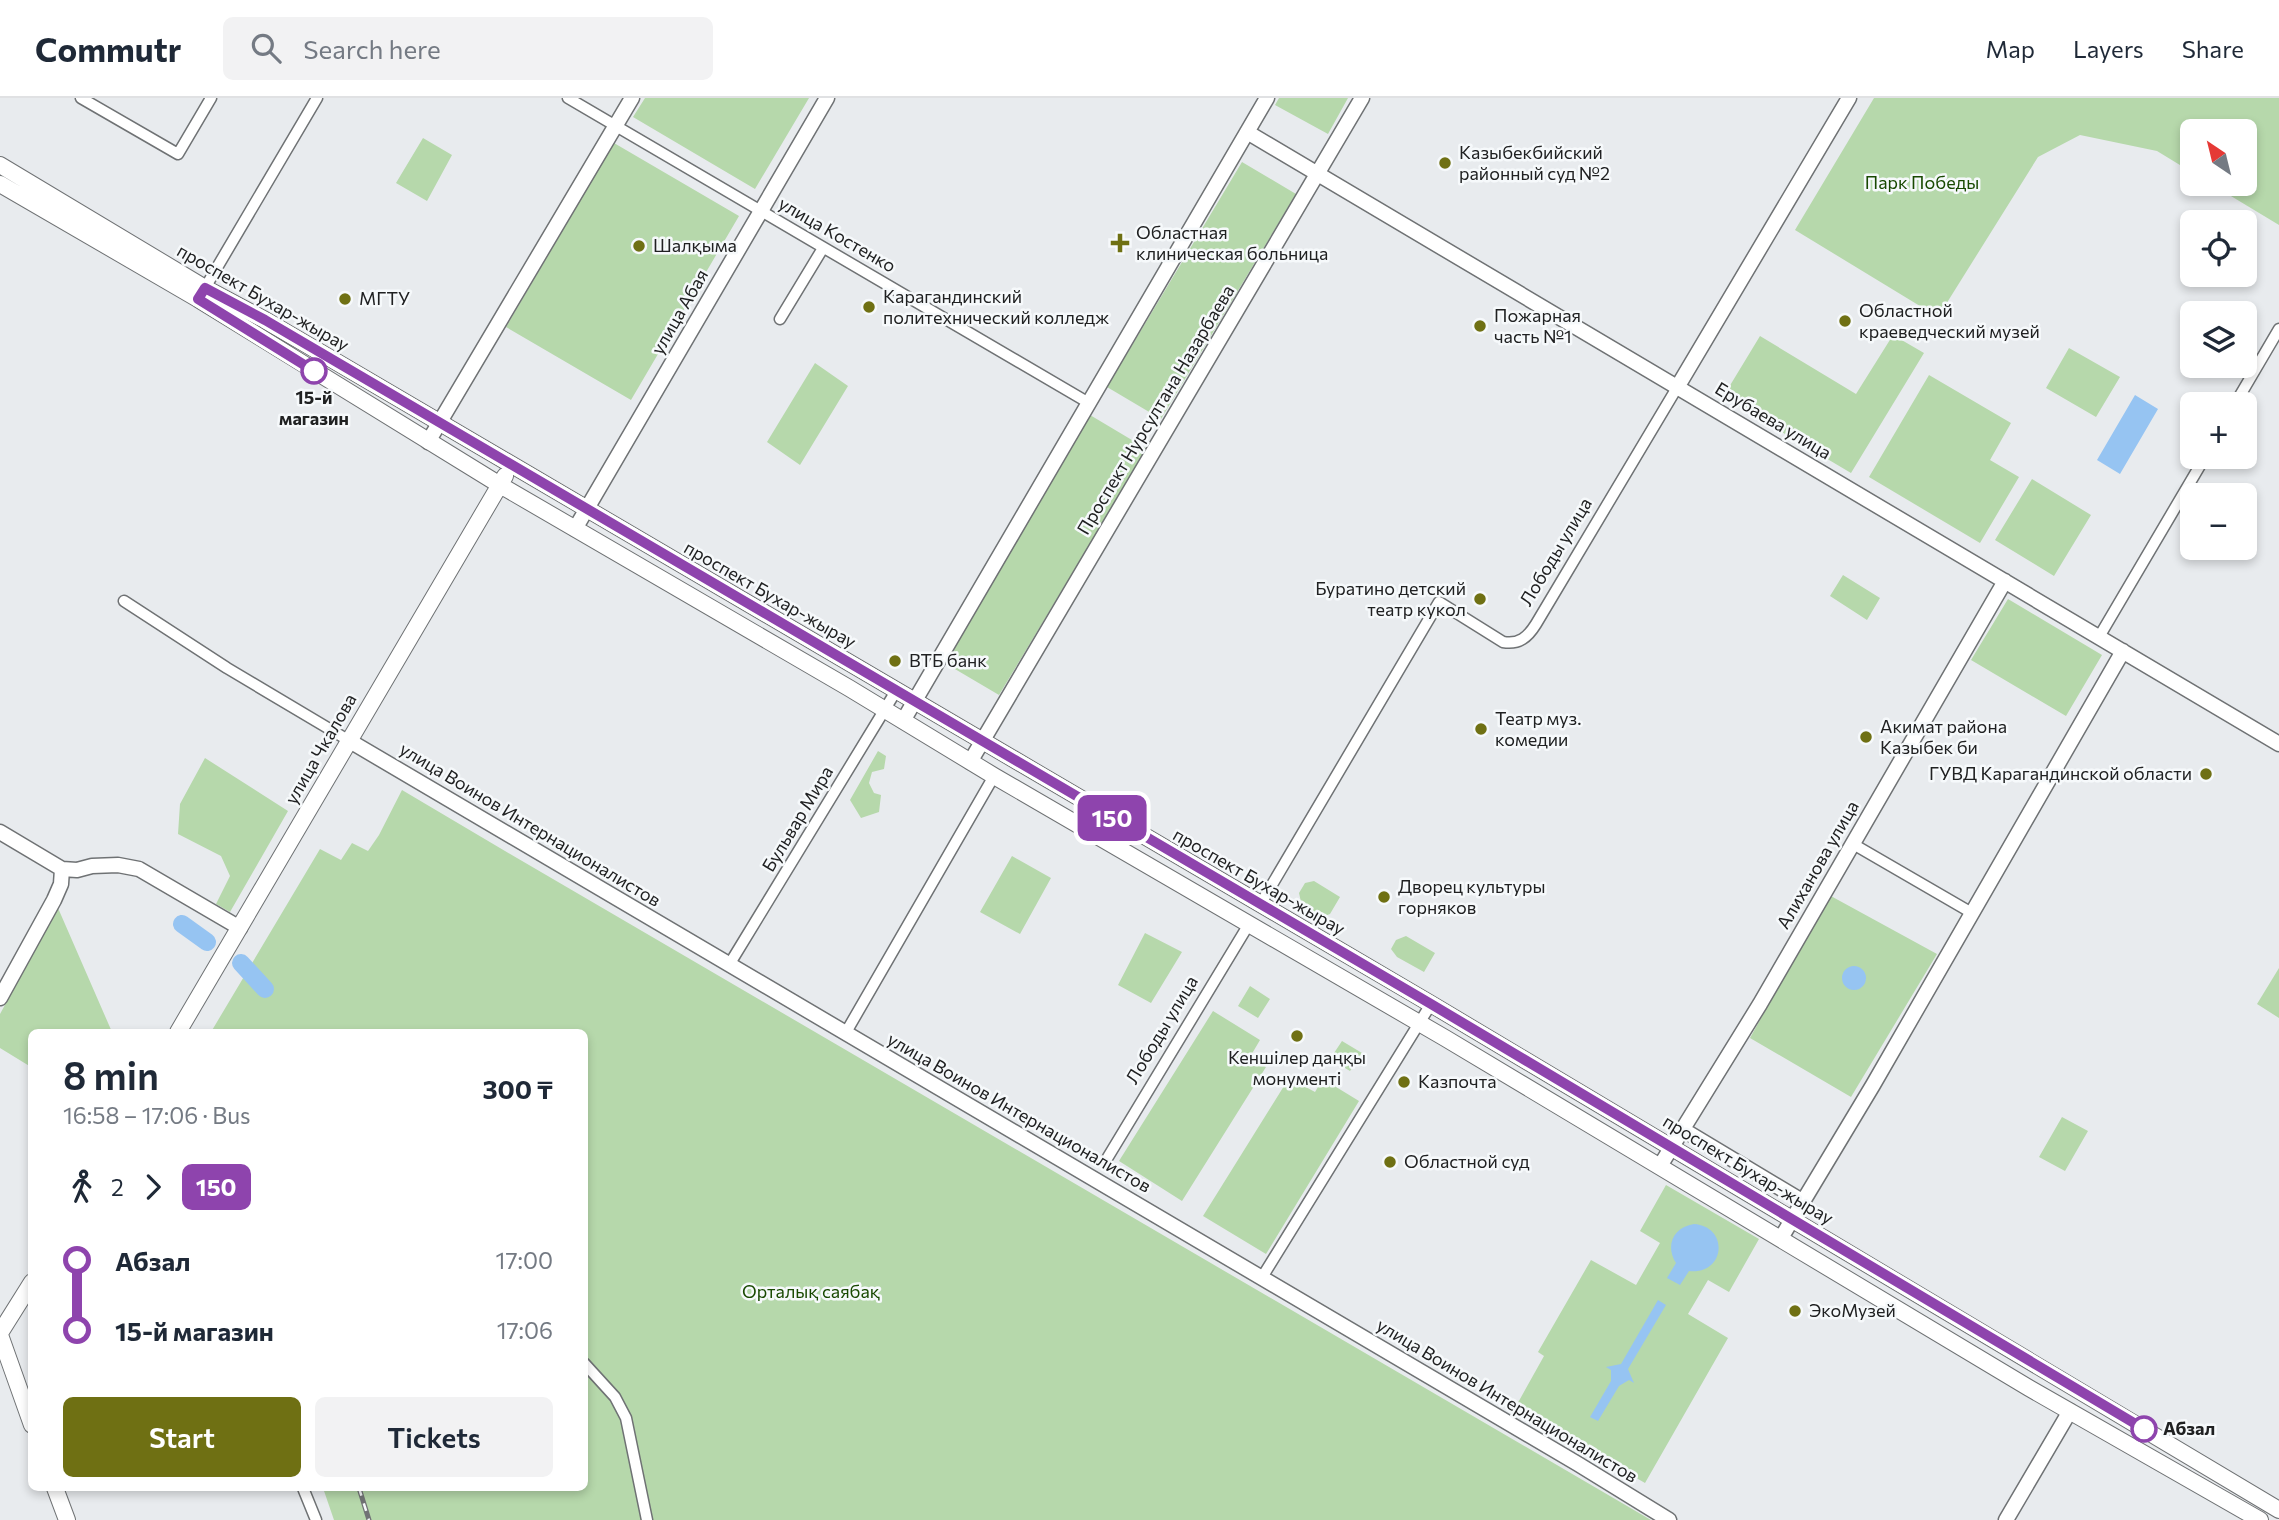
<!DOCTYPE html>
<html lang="en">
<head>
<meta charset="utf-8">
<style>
  body { margin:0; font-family:Commissioner,sans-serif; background:#f2f2f3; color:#1f2937; height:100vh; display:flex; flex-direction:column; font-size:26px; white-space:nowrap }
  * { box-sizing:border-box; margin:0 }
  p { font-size:23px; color:#747a83 }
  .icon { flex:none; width:38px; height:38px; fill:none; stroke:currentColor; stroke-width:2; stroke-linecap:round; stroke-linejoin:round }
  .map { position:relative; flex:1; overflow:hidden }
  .drawer { position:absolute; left:28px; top:931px; width:560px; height:462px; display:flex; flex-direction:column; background:#fff; border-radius:10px; box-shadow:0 4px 10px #0003 }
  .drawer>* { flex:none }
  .badge { padding:0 14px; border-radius:10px; font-size:24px; line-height:46px }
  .needle { width:46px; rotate:325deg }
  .controls { position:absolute; left:2180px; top:21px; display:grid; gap:14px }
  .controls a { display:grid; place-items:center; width:77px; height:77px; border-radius:10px; background:#fff; box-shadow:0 4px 10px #0003; font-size:35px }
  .map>.badge { position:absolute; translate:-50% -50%; box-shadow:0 0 0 4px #fff }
  .legs { display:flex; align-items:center; gap:10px; height:77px; padding:0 35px; font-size:23px }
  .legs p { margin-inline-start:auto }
  .overview { display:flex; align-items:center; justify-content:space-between; height:119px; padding:0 35px }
  h1 { font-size:38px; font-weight:600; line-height:52px }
  .primary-button { display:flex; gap:14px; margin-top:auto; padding:14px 35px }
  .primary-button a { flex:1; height:80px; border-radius:10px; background:#6f7013; color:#fff; font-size:28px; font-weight:600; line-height:80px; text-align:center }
  .primary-button a+a { background:#f2f2f3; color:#1f2937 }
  ul { padding:0 35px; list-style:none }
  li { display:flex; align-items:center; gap:24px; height:70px; font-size:26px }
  li i { display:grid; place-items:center; width:10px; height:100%; margin:0 9px; background:currentColor }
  li i::after { content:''; width:18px; height:18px; margin:-9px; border:5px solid; border-radius:50%; background:#fff }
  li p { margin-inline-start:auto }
  li:first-child i { background:linear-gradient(#0000 50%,currentColor 0) }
  li:last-child i { background:linear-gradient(currentColor 50%,#0000 0) }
  header { display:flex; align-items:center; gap:42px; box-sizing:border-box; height:98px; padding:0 35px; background:#fff; border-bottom:2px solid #e0e1e3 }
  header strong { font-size:33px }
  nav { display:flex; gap:38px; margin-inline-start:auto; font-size:24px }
  .search { width:490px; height:63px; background:#f2f2f3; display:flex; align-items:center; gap:18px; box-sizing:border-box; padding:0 24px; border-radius:10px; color:#747a83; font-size:26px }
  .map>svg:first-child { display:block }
</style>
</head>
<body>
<header>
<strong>Commutr</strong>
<div class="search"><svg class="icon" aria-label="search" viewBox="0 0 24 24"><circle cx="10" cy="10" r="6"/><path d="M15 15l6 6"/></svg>Search here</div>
<nav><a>Map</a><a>Layers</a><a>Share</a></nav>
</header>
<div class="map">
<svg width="2279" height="1422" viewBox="0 0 2279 1422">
  <rect width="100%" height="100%" fill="#e8ebee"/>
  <path fill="#b6d8ab" d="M645,0H809L755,91L633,19Z
    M1279,0H1348L1328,36L1275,7Z
    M1874,0H2279V127L2211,86H2245V33H2193V75L2157,53L2080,37L2038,59L1938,219L1795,132Z
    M423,40L452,57L427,103L396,85Z
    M614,45L739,118L631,302L506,229Z
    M1242,64L1296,96L1161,321L1107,289Z
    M1893,237L1924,255L1851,375L1723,299L1760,238L1856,296Z
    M2069,250L2120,279L2096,319L2046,290Z
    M815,265L848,288L800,367L767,344Z
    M1929,277L2011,325L1990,362L2019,379L1980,445L1869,379Z
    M1090,317L1147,351L999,597L943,564Z
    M2032,381L2091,417L2054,478L1995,442Z
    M1843,477L1880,500L1867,522L1830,498Z
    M2008,501L2102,557L2066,618L1971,562Z
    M878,653L886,658L884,671L872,674L869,685L874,695L881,697L879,714L861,720L850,702Z
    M205,660L288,713L230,814L216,806L230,778L221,758L178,736L180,706Z
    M402,692L505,753L1651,1422H334L323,1390H584V934H211L320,751L341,762L352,745L368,753L379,737Z
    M1012,758L1051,780L1020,836L980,814Z
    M1314,783L1340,799L1330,816L1322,819L1301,804L1299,795L1305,785Z
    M1829,797L1937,856L1851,999L1750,940Z
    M58,810L112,934H32L31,969L0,950V916Z
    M1145,835L1182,854L1151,905L1118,887Z
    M1406,838L1435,855L1424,874L1397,859L1391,851L1396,842Z
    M2279,870V920L2257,906Z
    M1250,888L1270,901L1258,920L1238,908Z
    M1213,913L1260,942L1250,959L1266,969L1182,1103L1119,1063Z
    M1342,943L1362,955L1350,973L1330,961Z
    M1289,980L1315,994L1323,981L1359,1003L1266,1156L1203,1118Z
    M2062,1019L2088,1033L2065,1073L2039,1059Z
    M1666,1087L1759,1141L1729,1194L1708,1182L1688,1216L1728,1240L1645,1385L1515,1310L1544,1258L1538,1254L1591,1162L1636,1187L1660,1145L1640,1133Z"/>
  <path fill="#96c4f2" d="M2135,297L2158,311L2120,376L2097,362Z
    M1842 880a12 12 0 1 1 24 0a12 12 0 1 1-24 0Z
    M1694,1126C1730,1129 1725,1177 1689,1173L1680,1187L1667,1180L1676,1165C1665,1148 1673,1129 1694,1126Z
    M1658,1202L1666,1207L1628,1271L1634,1285L1629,1282L1619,1288L1598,1323L1590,1319L1611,1283V1272L1606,1269L1621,1266Z"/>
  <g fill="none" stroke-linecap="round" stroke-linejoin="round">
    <path stroke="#96c4f2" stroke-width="18" d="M182,826L207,844
      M241,865L265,891"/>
    <g stroke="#6f7274" stroke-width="13">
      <path id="street" d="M81,0L178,56L211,0
        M568,0L1089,305
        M202,195L317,0
        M780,221L823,150
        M2235,306L2279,231
        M124,503L227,570L348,642
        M2099,539L2205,359
        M1853,746L1972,815
        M1260,807L1439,504L1503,544C1519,547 1528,539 1536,526L1678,288
        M729,867L896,593
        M845,936L994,678
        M1108,1059L1249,826
        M1261,1181L1431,906
        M584,1265L615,1299L626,1320L647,1422
        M303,1390L316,1422"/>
    </g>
    <g stroke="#6f7274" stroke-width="17">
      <path id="secondary" d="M1247,34L2279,646
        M1678,288L1849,0
        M428,344L632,0
        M575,431L827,0
        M903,623L1267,0
        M348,642L1578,1366L1669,1422
        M970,664L1362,0
        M0,734L62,771L77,772L92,768L118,767L139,771L240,830
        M0,900L54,802L61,786L62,771
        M1682,1031L1802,1103
        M1660,1068L1760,906L2005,483
        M1781,1140L1873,987L2123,553
        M2006,1422L2070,1313"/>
    </g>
    <g stroke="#6f7274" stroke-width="18">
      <path id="primary" d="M0,67L205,190L265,222L1431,906L2279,1412
        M0,86L198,201L500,387L849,590L994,678L1445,940L2029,1290L2260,1422
        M178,934L505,378
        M0,1235L32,1184
        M0,1237L32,1327
        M55,1390L67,1422"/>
    </g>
    <use href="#street" stroke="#fff" stroke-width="10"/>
    <use href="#secondary" stroke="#fff" stroke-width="14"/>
    <use href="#primary" stroke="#fff" stroke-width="16"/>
    <g stroke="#717375" stroke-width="5">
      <path id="rail" d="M359,1390L369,1422"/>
    </g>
    <use href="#rail" stroke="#f6f9fb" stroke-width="2.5" stroke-dasharray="8" stroke-linecap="butt"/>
  </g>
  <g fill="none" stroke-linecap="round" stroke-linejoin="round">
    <g stroke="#fff" stroke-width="16">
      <path id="line-1" d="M314,273L198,201L205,190L265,222L1431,906L2144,1331"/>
    </g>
    <use href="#line-1" stroke="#8e44ad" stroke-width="10"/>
  </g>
  <g fill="#6f7013" stroke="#f6f9fb" stroke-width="2.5">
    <circle cx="1445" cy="65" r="7"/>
    <path d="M1116.5 134.5h7v7h7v7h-7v7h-7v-7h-7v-7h7z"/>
    <circle cx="639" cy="148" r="7"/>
    <circle cx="345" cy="201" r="7"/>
    <circle cx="869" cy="209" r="7"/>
    <circle cx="1845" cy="223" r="7"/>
    <circle cx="1480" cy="228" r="7"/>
    <circle cx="1480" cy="501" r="7"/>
    <circle cx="895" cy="563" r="7"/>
    <circle cx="1481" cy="631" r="7"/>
    <circle cx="1866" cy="639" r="7"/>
    <circle cx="2206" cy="676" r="7"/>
    <circle cx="1384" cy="799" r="7"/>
    <circle cx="1297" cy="938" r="7"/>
    <circle cx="1404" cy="984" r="7"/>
    <circle cx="1390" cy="1064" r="7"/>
    <circle cx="1795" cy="1213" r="7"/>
  </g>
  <g fill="#fff" stroke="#8e44ad" stroke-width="3.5">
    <circle cx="314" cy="273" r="12"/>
    <circle cx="2144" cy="1331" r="12"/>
  </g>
  <g text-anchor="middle" stroke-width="5" stroke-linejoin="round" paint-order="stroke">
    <g font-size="18" fill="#202122" stroke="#f6f9fb" text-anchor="start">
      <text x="1459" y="61">Казыбекбийский<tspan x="1459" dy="21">районный суд №2</tspan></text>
      <text x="1136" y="141">Областная<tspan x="1136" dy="21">клиническая больница</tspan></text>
      <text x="653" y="154">Шалқыма</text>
      <text x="883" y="205">Карагандинский<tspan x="883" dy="21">политехнический колледж</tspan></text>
      <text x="359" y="207">МГТУ</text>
      <text x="1859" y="219">Областной<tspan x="1859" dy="21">краеведческий музей</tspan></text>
      <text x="1494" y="224">Пожарная<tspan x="1494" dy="21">часть №1</tspan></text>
      <text x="1466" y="497" text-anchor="end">Буратино детский<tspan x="1466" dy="21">театр кукол</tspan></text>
      <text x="909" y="569">ВТБ банк</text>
      <text x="1495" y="627">Театр муз.<tspan x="1495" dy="21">комедии</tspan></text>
      <text x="1880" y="635">Акимат района<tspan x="1880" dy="21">Казыбек би</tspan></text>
      <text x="2192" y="682" text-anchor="end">ГУВД Карагандинской области</text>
      <text x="1398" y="795">Дворец культуры<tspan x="1398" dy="21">горняков</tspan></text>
      <text x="1297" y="966" text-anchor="middle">Кеншілер даңқы<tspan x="1297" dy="21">монументі</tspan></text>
      <text x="1418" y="990">Казпочта</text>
      <text x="1404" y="1070">Областной суд</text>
      <text x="1809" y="1219">ЭкоМузей</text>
    </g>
    <g font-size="18" fill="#184900" stroke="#f6f9fb">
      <text x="1922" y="91">Парк Победы</text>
      <text x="811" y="1200">Орталық саябақ</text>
    </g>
    <g font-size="18" fill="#202122" stroke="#f6f9fb">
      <text transform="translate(837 137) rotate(30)" y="6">улица Костенко</text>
      <text transform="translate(263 200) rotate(30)" y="6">проспект Бухар-жырау</text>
      <text transform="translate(680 214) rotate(-60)" y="6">улица Абая</text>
      <text transform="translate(1156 312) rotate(-59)" y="6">Проспект Нурсултана Назарбаева</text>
      <text transform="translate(1773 323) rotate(31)" y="6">Ерубаева улица</text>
      <text transform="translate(1556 454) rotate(-59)" y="6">Лободы улица</text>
      <text transform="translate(770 497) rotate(30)" y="6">проспект Бухар-жырау</text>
      <text transform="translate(321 651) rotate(-60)" y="6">улица Чкалова</text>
      <text transform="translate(798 721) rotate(-59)" y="6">Бульвар Мира</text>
      <text transform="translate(530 727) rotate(31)" y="6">улица Воинов Интернационалистов</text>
      <text transform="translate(1818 767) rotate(-60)" y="6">Алиханова улица</text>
      <text transform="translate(1259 784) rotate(30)" y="6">проспект Бухар-жырау</text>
      <text transform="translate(1162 932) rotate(-59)" y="6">Лободы улица</text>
      <text transform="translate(1019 1015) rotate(30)" y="6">улица Воинов Интернационалистов</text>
      <text transform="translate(1748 1072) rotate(31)" y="6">проспект Бухар-жырау</text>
      <text transform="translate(1507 1303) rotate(31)" y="6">улица Воинов Интернационалистов</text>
    </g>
    <g font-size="18" font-weight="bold" fill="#202122" stroke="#f6f9fb">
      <text x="314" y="306">15-й<tspan x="314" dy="21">магазин</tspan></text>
      <text x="2163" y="1337" text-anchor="start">Абзал</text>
    </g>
  </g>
</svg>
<div class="controls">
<a><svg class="needle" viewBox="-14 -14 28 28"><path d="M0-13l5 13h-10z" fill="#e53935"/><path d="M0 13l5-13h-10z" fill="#747a83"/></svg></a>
<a><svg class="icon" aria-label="locate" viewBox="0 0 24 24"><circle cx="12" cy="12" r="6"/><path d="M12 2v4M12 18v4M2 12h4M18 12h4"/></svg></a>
<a><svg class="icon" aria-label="layers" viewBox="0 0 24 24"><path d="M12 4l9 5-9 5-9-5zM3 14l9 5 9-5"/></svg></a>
<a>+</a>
<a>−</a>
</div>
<b class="badge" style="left:1112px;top:720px;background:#8e44ad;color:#fff">150</b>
<section class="drawer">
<div class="overview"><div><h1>8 min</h1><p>16:58 – 17:06 · Bus</p></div><b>300 ₸</b></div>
<div class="legs"><svg class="icon" aria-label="walk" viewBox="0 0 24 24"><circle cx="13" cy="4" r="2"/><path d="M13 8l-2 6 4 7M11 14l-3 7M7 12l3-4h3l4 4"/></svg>2<svg class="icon" aria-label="forward" viewBox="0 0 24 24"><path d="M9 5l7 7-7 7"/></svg><b class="badge" style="background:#8e44ad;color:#fff">150</b></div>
<ul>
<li><i style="color:#8e44ad"></i><b>Абзал</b><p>17:00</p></li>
<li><i style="color:#8e44ad"></i><b>15-й магазин</b><p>17:06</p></li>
</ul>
<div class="primary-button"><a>Start</a><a>Tickets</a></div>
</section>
</div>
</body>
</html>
